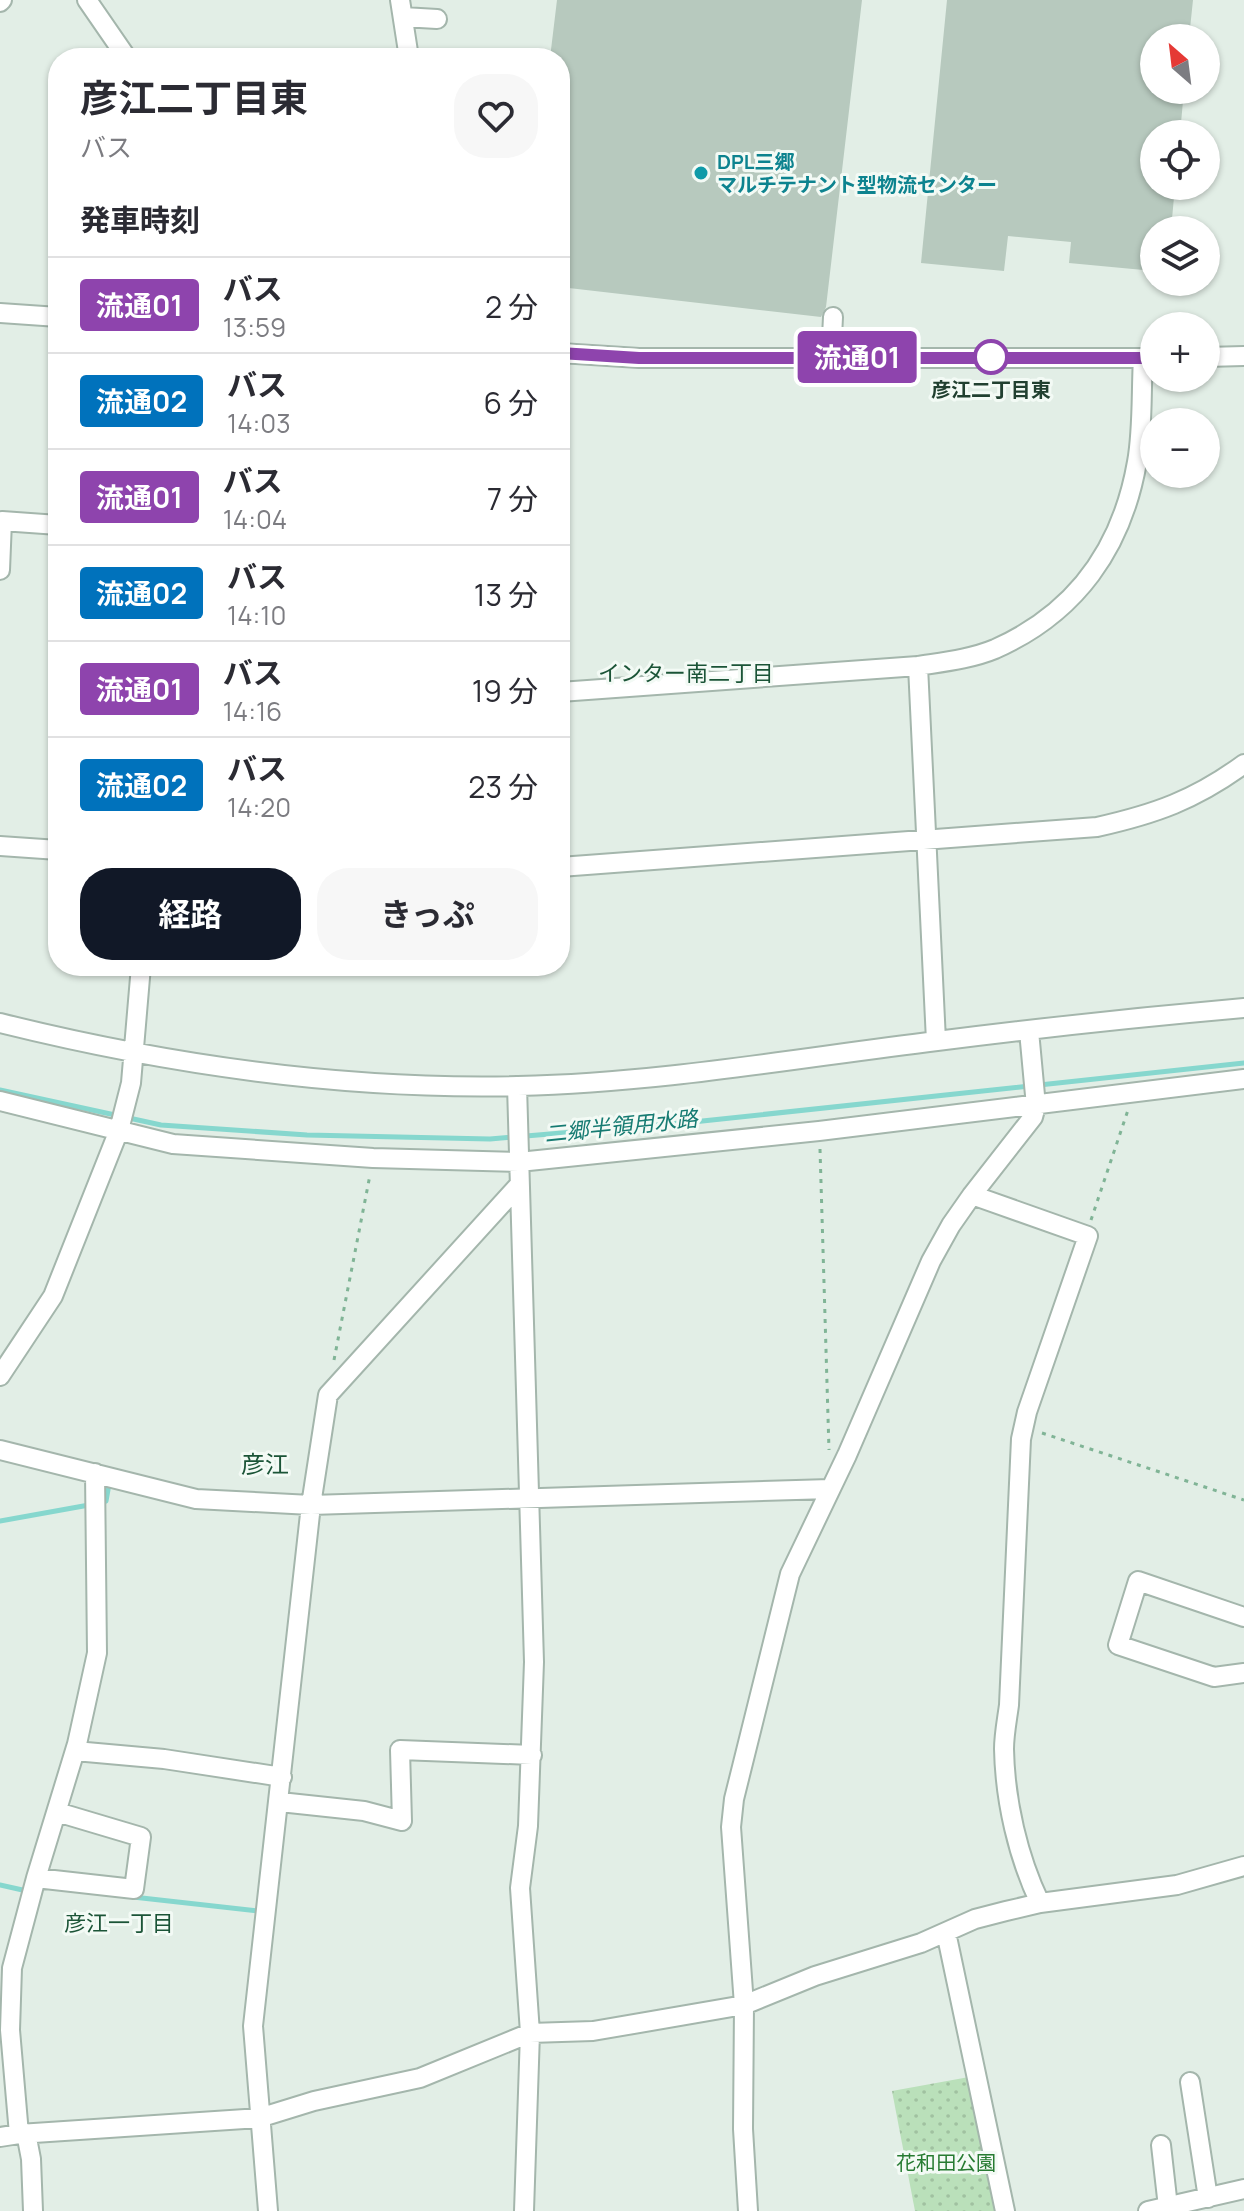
<!DOCTYPE html>
<html lang="ja">
<head>
<meta charset="utf-8">
<style>
  body { margin:0; font-family:Manrope,"Noto Sans JP",sans-serif; background:#f7f7f7; color:#2b2b33; height:100vh; display:flex; flex-direction:column; font-size:30px; white-space:nowrap }
  * { box-sizing:border-box; margin:0 }
  p { font-size:26px; color:#7c7c81 }
  .icon { flex:none; width:44px; height:44px; fill:none; stroke:currentColor; stroke-width:2; stroke-linecap:round; stroke-linejoin:round }
  .map { position:relative; flex:1; overflow:hidden }
  .sheet { position:absolute; left:48px; top:48px; width:522px; height:928px; display:flex; flex-direction:column; background:#fff; border-radius:32px; box-shadow:0 2px 6px #0004 }
  .sheet>* { flex:none }
  .badge { padding:0 16px; border-radius:6px; font-size:28px; line-height:52px }
  .needle { width:52px; rotate:332deg }
  .controls { position:absolute; left:1140px; top:24px; display:grid; gap:16px }
  .controls a { display:grid; place-items:center; width:80px; height:80px; border-radius:50%; background:#fff; box-shadow:0 2px 6px #0004; font-size:40px }
  .map>.badge { position:absolute; translate:-50% -50%; box-shadow:0 0 0 4px #fff }
  h2 { padding:0 32px; font-size:30px; line-height:72px }
  .round { display:grid; place-items:center; flex:none; width:84px; height:84px; border-radius:32px; background:#f7f7f7 }
  .overview { display:flex; align-items:center; justify-content:space-between; height:136px; padding:0 32px }
  h1 { font-size:38px; font-weight:700; line-height:60px }
  .button { display:flex; gap:16px; margin-top:auto; padding:16px 32px }
  .button a { flex:1; height:92px; border-radius:32px; background:#111827; color:#fff; font-size:32px; font-weight:700; line-height:92px; text-align:center }
  .button a+a { background:#f7f7f7; color:#2b2b33 }
  ul { padding:0; list-style:none }
  li { display:flex; align-items:center; gap:24px; height:96px; padding:0 32px; border-top:2px solid #e1e1e2 }
  li div { flex:1 }
  li b { display:block; font-size:30px }
  li em { font-style:normal }
  li .badge { min-width:88px; font-weight:700; text-align:center }
  .map>svg:first-child { display:block }
</style>
</head>
<body>
<div class="map">
<svg width="1244" height="2211" viewBox="0 0 1244 2211">
  <defs>
    <pattern id="park-dots" width="8" height="8" patternUnits="userSpaceOnUse" patternTransform="scale(2)"><rect width="8" height="8" fill="#bae0ba"/><path d="M2 2h.1M6 6h.1" fill="none" stroke="#a0c1a0" stroke-width="1.8" stroke-linecap="round"/></pattern>
  </defs>
  <rect width="100%" height="100%" fill="#e2eee6"/>
  <path fill="url(#park-dots)" d="M969,2077L995,2211H915L892,2091Z"/>
  <g fill="none" stroke-linecap="round" stroke-linejoin="round">
    <path stroke="#86d7ce" stroke-width="5" d="M0,1090L161,1125L307,1135L490,1139L693,1122L1244,1063
      M99,1503L106,1501L109,1484
      M0,1521L89,1505
      M0,1885L27,1891
      M133,1897L259,1911"/>
  </g>
  <path fill="#b7c9be" d="M557,0H862L826,307L821,317L560,287V58H550Z
    M947,0H1193L1189,38H1154V90H1184L1180,134H1154V186H1175L1171,230H1154V271L1069,263L1071,242L1008,236L1004,271L921,263Z"/>
  <g fill="none" stroke-linecap="round" stroke-linejoin="round">
    <g stroke="#a4b6ac" stroke-width="22">
      <path id="minor" d="M87,0L127,58
        M400,0L409,58
        M0,2L2,0
        M403,17L437,19
        M0,313L58,317
        M560,353L639,358H1153
        M831,357L833,317
        M1206,357L1244,356
        M0,570L2,521L58,525
        M918,666L936,1041
        M560,692L918,666C943,662 971,659 995,649C1076,613 1122,548 1137,462C1143,429 1141,392 1143,358
        M0,846L58,850
        M560,867L1097,827C1155,814 1195,800 1244,764
        M0,1023C169,1065 343,1090 518,1086C659,1083 797,1058 937,1041C1039,1028 1142,1017 1244,1008
        M517,1086L534,1662L528,1826L520,1888L530,2033L524,2211
        M0,1101L173,1144L373,1158L519,1162L819,1131L1244,1079
        M972,1195L1088,1236L1027,1412L1021,1439L1009,1705C1007,1720 1004,1735 1004,1749C1005,1801 1018,1857 1040,1903
        M0,1376L53,1296L119,1130L131,1083L141,966
        M0,1450L196,1499L311,1505L830,1489
        M1244,1617L1138,1581L1118,1645L1214,1677L1244,1673
        M75,1751L164,1759L282,1777
        M280,1802L364,1811L402,1821L400,1750L532,1755
        M36,1878L134,1889L141,1837L57,1812
        M946,1932L1005,2211
        M1190,2082L1208,2198
        M26,2133L31,2159L33,2211
        M19,2134L259,2118L314,2101L420,2078L530,2033L593,2031L744,2005L815,1976L921,1943L975,1919L1006,1911L1040,1903L1177,1885L1244,1866
        M0,2137L19,2134L10,2030L12,1968L36,1878L77,1744L97,1653L95,1473
        M1161,2145L1168,2207
        M268,2211L253,2026L311,1505L328,1395L519,1185
        M748,2211L743,2129L744,2005L731,1827L734,1799L790,1574L847,1455L931,1261L951,1225L972,1195L1033,1117L1036,1106L1029,1031
        M1148,2211L1244,2189"/>
    </g>
    <path stroke="#80b496" stroke-width="3" stroke-dasharray="4 6" stroke-linecap="butt" d="M820,1149L829,1450
      M1091,1220L1128,1110
      M334,1360L370,1175
      M1042,1433L1244,1500"/>
    <use href="#minor" stroke="#fff" stroke-width="18"/>
  </g>
  <g fill="none" stroke-linecap="round" stroke-linejoin="round">
    <g stroke="#fff" stroke-width="18">
      <path id="line" d="M560,353L639,358H1154"/>
    </g>
    <use href="#line" stroke="#8e44ad" stroke-width="12"/>
  </g>
  <circle fill="#0f9aa8" stroke="#f3faf5" stroke-width="3" cx="701" cy="173" r="8"/>
  <circle fill="#fff" stroke="#8e44ad" stroke-width="4" cx="991" cy="357" r="16"/>
  <g text-anchor="middle" stroke-width="6" stroke-linejoin="round" paint-order="stroke">
    <g font-size="20" font-weight="bold" fill="#0d838f" stroke="#f3faf5" text-anchor="start">
      <text x="717" y="169">DPL三郷<tspan x="717" dy="23">マルチテナント型物流センター</tspan></text>
    </g>
    <g font-size="20" font-weight="bold" fill="#214030" stroke="#f3faf5">
      <text x="991" y="397">彦江二丁目東</text>
    </g>
    <g font-size="20" fill="#277b32" stroke="#f3faf5">
      <text x="946" y="2170">花和田公園</text>
    </g>
    <g font-size="22" fill="#1b5437" stroke="#f3faf5">
      <text x="686" y="681">インター南二丁目</text>
      <text x="119" y="1931">彦江一丁目</text>
    </g>
    <g font-size="22" font-style="italic" fill="#167b72" stroke="#f3faf5">
      <text transform="translate(621 1126) rotate(-6)" y="8">二郷半領用水路</text>
    </g>
    <g font-size="24" fill="#1b5437" stroke="#f3faf5">
      <text x="265" y="1473">彦江</text>
    </g>
  </g>
</svg>
<div class="controls">
<a><svg class="needle" viewBox="-14 -14 28 28"><path d="M0-13l5 13h-10z" fill="#e53935"/><path d="M0 13l5-13h-10z" fill="#7c7c81"/></svg></a>
<a><svg class="icon" aria-label="locate" viewBox="0 0 24 24"><circle cx="12" cy="12" r="6"/><path d="M12 2v4M12 18v4M2 12h4M18 12h4"/></svg></a>
<a><svg class="icon" aria-label="layers" viewBox="0 0 24 24"><path d="M12 4l9 5-9 5-9-5zM3 14l9 5 9-5"/></svg></a>
<a>+</a>
<a>−</a>
</div>
<b class="badge" style="left:857px;top:357px;background:#8e44ad;color:#fff">流通01</b>
<section class="sheet">
<div class="overview"><div><h1>彦江二丁目東</h1><p>バス</p></div><a class="round"><svg class="icon" aria-label="heart" viewBox="0 0 24 24"><path d="M12 20l-8-8c-3-5 5-10 8-4 3-6 11-1 8 4z"/></svg></a></div>
<h2>発車時刻</h2>
<ul>
<li><span class="badge" style="background:#8e44ad;color:#fff">流通01</span><div><b>バス</b><p>13:59</p></div><em>2 分</em></li>
<li><span class="badge" style="background:#0072bc;color:#fff">流通02</span><div><b>バス</b><p>14:03</p></div><em>6 分</em></li>
<li><span class="badge" style="background:#8e44ad;color:#fff">流通01</span><div><b>バス</b><p>14:04</p></div><em>7 分</em></li>
<li><span class="badge" style="background:#0072bc;color:#fff">流通02</span><div><b>バス</b><p>14:10</p></div><em>13 分</em></li>
<li><span class="badge" style="background:#8e44ad;color:#fff">流通01</span><div><b>バス</b><p>14:16</p></div><em>19 分</em></li>
<li><span class="badge" style="background:#0072bc;color:#fff">流通02</span><div><b>バス</b><p>14:20</p></div><em>23 分</em></li>
</ul>
<div class="button"><a>経路</a><a>きっぷ</a></div>
</section>
</div>
</body>
</html>
